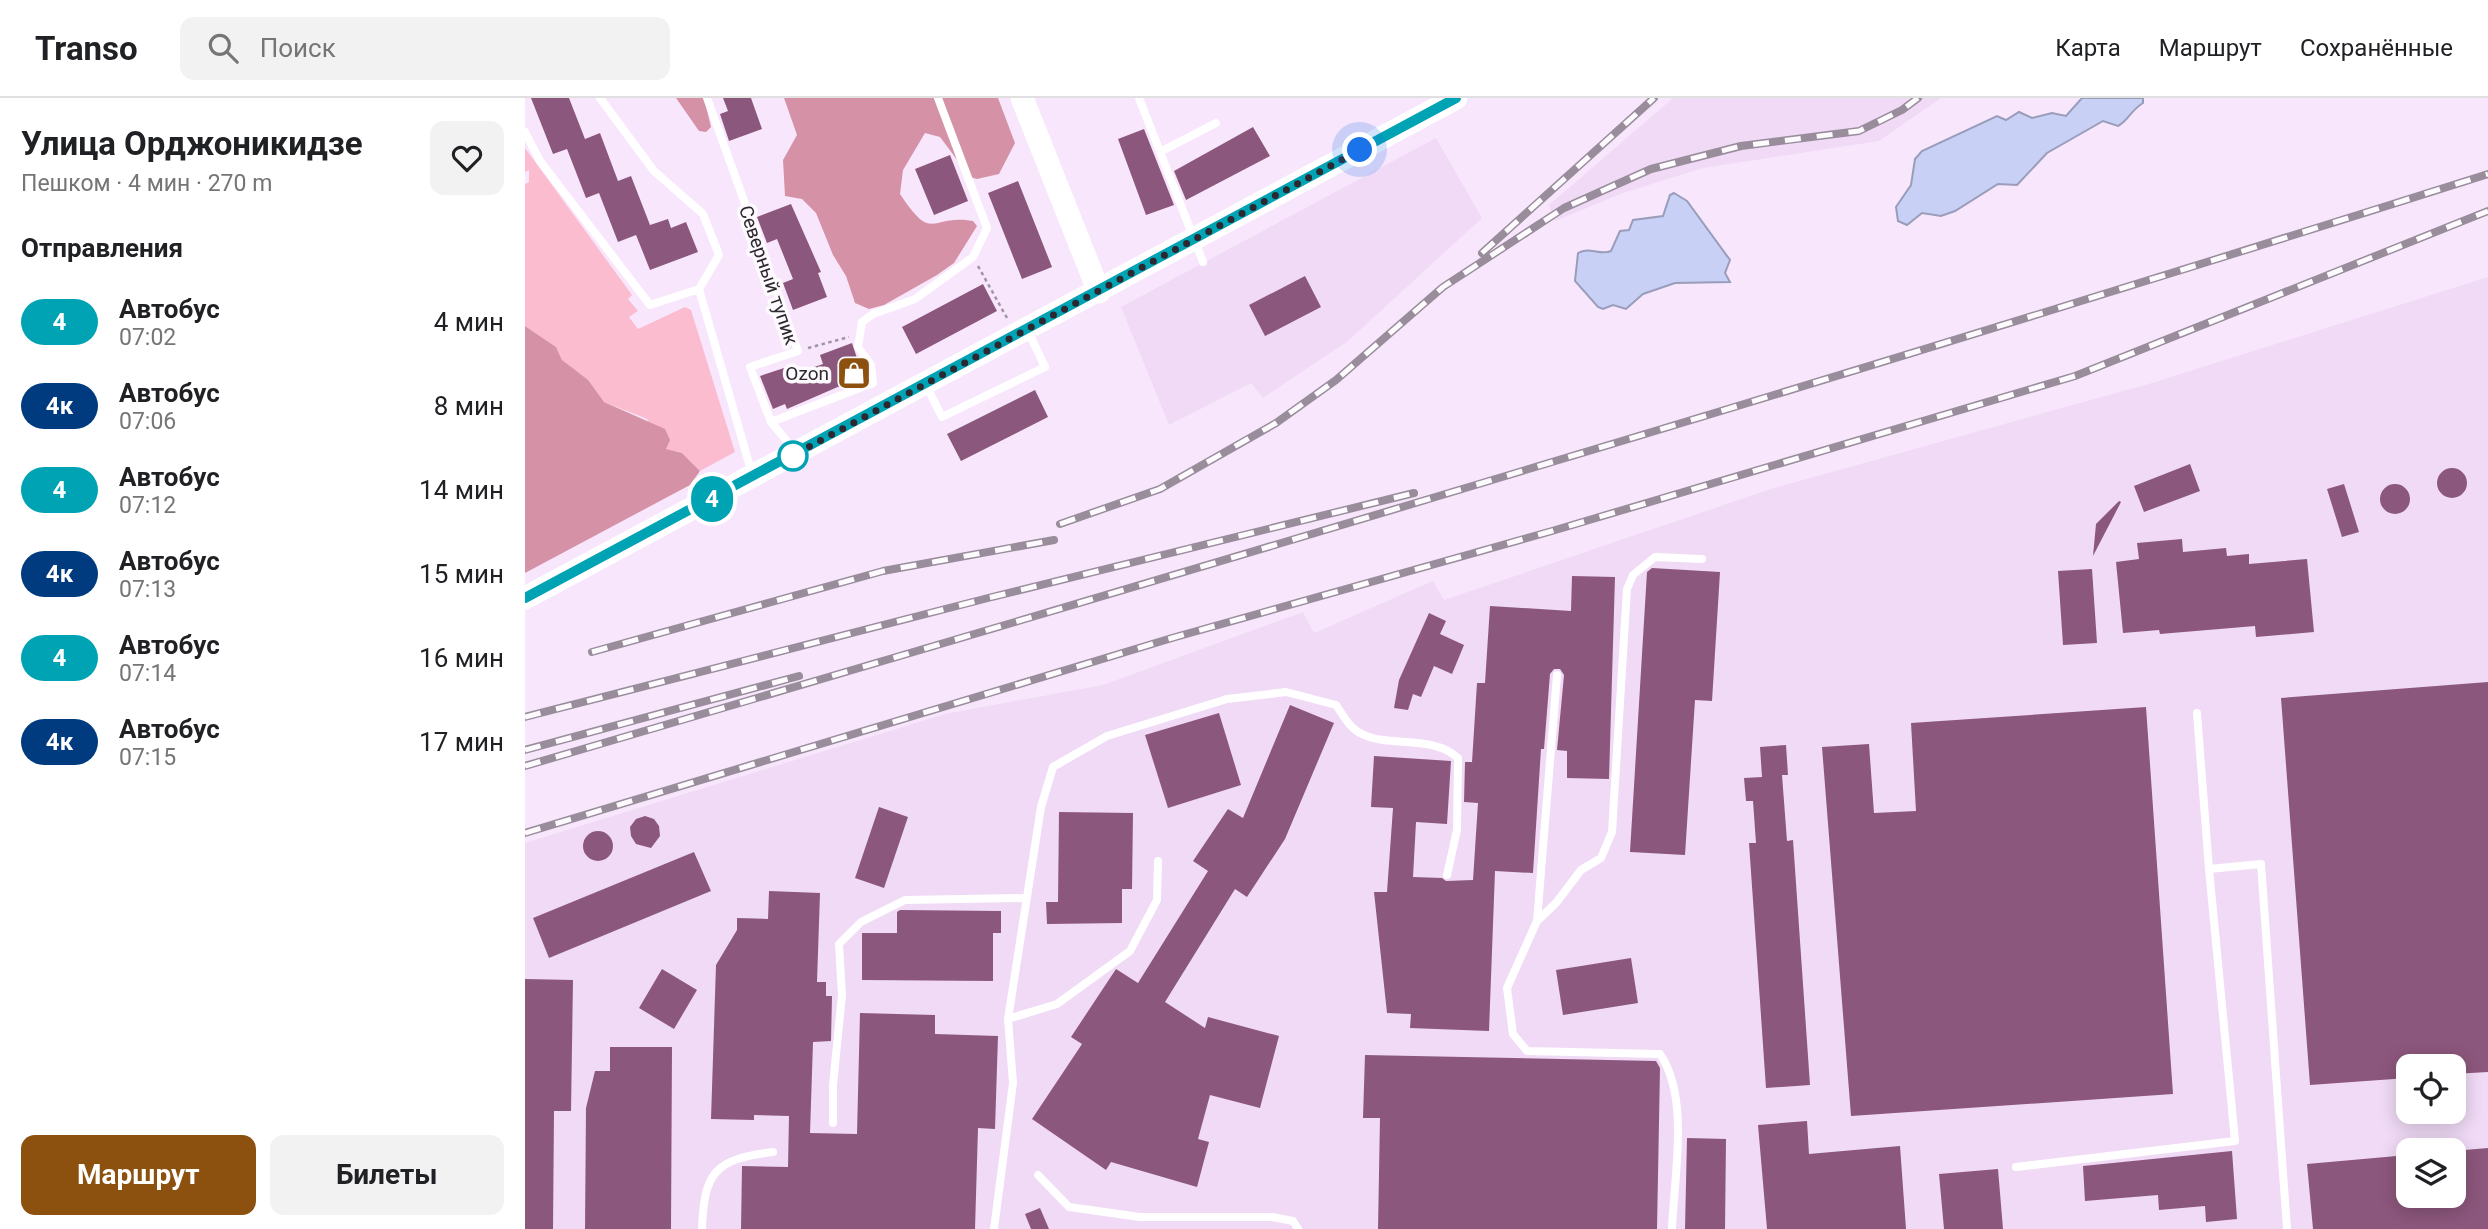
<!DOCTYPE html>
<html lang="ru">
<head>
<meta charset="utf-8">
<style>
  body { margin:0; font-family:Roboto,sans-serif; background:#f2f2f2; color:#202124; height:100vh; display:flex; flex-direction:column; font-size:26px; white-space:nowrap }
  * { box-sizing:border-box; margin:0 }
  p { font-size:23px; color:#757577 }
  .icon { flex:none; width:38px; height:38px; fill:none; stroke:currentColor; stroke-width:2; stroke-linecap:round; stroke-linejoin:round }
  .map { position:relative; flex:1; overflow:hidden }
  .side { display:flex; flex-direction:column; background:#fff; width:525px }
  .side>* { flex:none }
  .badge { padding:0 14px; border-radius:23px; font-size:24px; line-height:46px }
  .buttons { position:absolute; left:1871px; top:956px; display:grid; gap:14px }
  .buttons a { display:grid; place-items:center; width:70px; height:70px; border-radius:14px; background:#fff; box-shadow:0 4px 18px #0003; font-size:35px }
  .you { position:absolute; width:35px; height:35px; margin:-18px; border:5px solid #fff; border-radius:50%; background:#1a73e8; box-shadow:0 0 0 10px #1a73e833 }
  .map>.badge { position:absolute; translate:-50% -50%; box-shadow:0 0 0 4px #fff }
  h2 { padding:0 21px; font-size:26px; line-height:63px }
  .round { display:grid; place-items:center; flex:none; width:74px; height:74px; border-radius:14px; background:#f2f2f2 }
  .head { display:flex; align-items:center; justify-content:space-between; height:119px; padding:0 21px }
  h1 { font-size:33px; font-weight:700; line-height:52px }
  .cta { display:flex; gap:14px; margin-top:auto; padding:14px 21px }
  .cta a { flex:1; height:80px; border-radius:14px; background:#8c510e; color:#fff; font-size:28px; font-weight:700; line-height:80px; text-align:center }
  .cta a+a { background:#f2f2f2; color:#202124 }
  ul { padding:0; list-style:none }
  li { display:flex; align-items:center; gap:21px; height:84px; padding:0 21px }
  li div { flex:1 }
  li b { display:block; font-size:26px }
  li em { font-style:normal }
  li .badge { min-width:77px; font-weight:700; text-align:center }
  header { display:flex; align-items:center; gap:42px; box-sizing:border-box; height:98px; padding:0 35px; background:#fff; border-bottom:2px solid #e0e0e0 }
  header strong { font-size:33px }
  nav { display:flex; gap:38px; margin-inline-start:auto; font-size:24px }
  .search { width:490px; height:63px; background:#f2f2f2; display:flex; align-items:center; gap:18px; box-sizing:border-box; padding:0 24px; border-radius:14px; color:#757577; font-size:26px }
  main { display:flex; flex:1; min-height:0 }
  .map>svg:first-child { display:block }
</style>
</head>
<body>
<header>
<strong>Transo</strong>
<div class="search"><svg class="icon" aria-label="search" viewBox="0 0 24 24"><circle cx="10" cy="10" r="6"/><path d="M15 15l6 6"/></svg>Поиск</div>
<nav><a>Карта</a><a>Маршрут</a><a>Сохранённые</a></nav>
</header>
<main>
<section class="side">
<div class="head"><div><h1>Улица Орджоникидзе</h1><p>Пешком · 4 мин · 270 m</p></div><a class="round"><svg class="icon" aria-label="heart" viewBox="0 0 24 24"><path d="M12 20l-8-8c-3-5 5-10 8-4 3-6 11-1 8 4z"/></svg></a></div>
<h2>Отправления</h2>
<ul>
<li><span class="badge" style="background:#00a3b4;color:#fff">4</span><div><b>Автобус</b><p>07:02</p></div><em>4 мин</em></li>
<li><span class="badge" style="background:#003b80;color:#fff">4к</span><div><b>Автобус</b><p>07:06</p></div><em>8 мин</em></li>
<li><span class="badge" style="background:#00a3b4;color:#fff">4</span><div><b>Автобус</b><p>07:12</p></div><em>14 мин</em></li>
<li><span class="badge" style="background:#003b80;color:#fff">4к</span><div><b>Автобус</b><p>07:13</p></div><em>15 мин</em></li>
<li><span class="badge" style="background:#00a3b4;color:#fff">4</span><div><b>Автобус</b><p>07:14</p></div><em>16 мин</em></li>
<li><span class="badge" style="background:#003b80;color:#fff">4к</span><div><b>Автобус</b><p>07:15</p></div><em>17 мин</em></li>
</ul>
<div class="cta"><a>Маршрут</a><a>Билеты</a></div>
</section>
<div class="map">
<svg width="1963" height="1131" viewBox="0 0 1963 1131">
  <rect width="100%" height="100%" fill="#f8e7fc"/>
  <path fill="#f0daf6" fill-rule="evenodd" d="M1148,0H1416L1354,43L1178,70L1098,95L1030,123L1024,107Z
    M911,40L957,120L823,243L738,300L726,285L644,327L596,209Z
    M1963,179V1131H0V745L420,616L578,587L778,514L789,535L908,483L919,502L1249,390L1627,285ZM1883,968H1928V1013H1883ZM1883,1052H1928V1097H1883Z"/>
  <path fill="#fcbccf" d="M0,50L107,197L103,201L113,213L104,219L113,231L160,209L166,212L210,354L175,373L157,355L140,351L122,321L79,304L37,262L31,249L0,228V86L4,84V72L0,74Z"/>
  <path fill="#d591a6" d="M151,0H179L186,29L181,34L174,33Z
    M259,0H473L490,45L474,76L452,81L445,79L415,39L400,35L378,72L375,96C409,147 405,115 448,123L452,128L429,165L412,177L359,207L344,211L330,205L321,178L308,157L291,115L277,101L260,98L258,62L272,37Z
    M0,228L31,249L37,262L63,282L79,304L140,331L145,342L141,351L157,355L175,373L165,387L0,475Z"/>
  <path fill="#c9d0f5" stroke="#9a9dba" stroke-width="2" d="M1557,0H1618V5C1605,13 1604,22 1593,28L1578,23L1522,55L1492,87L1473,86L1430,113L1416,118L1397,115L1382,127L1373,123L1371,109L1386,87L1390,61L1397,53L1472,18L1481,22L1494,14L1507,20L1527,15L1541,18Z
    M1149,95L1162,103L1205,162L1200,175L1205,184L1150,185L1118,196L1101,211L1088,207L1078,211L1073,209L1050,183L1053,155C1065,148 1075,158 1086,153L1095,133L1104,132L1108,122L1138,118L1145,97Z"/>
  <path fill="#8c577c" d="M6,0H44L60,41L75,35L93,83L106,78L125,127L143,121L146,130L161,124L173,154L125,172L111,137L93,144L74,95L61,100L42,51L28,56Z
    M198,0H226L237,31L204,43L195,16L203,13Z
    M728,29L745,58L661,102L649,73Z
    M619,31L649,107L621,117L593,41Z
    M425,57L443,103L409,117L390,71Z
    M493,83L527,169L497,181L463,95Z
    M266,106L296,174L293,175L302,199L268,212L258,185L268,181L252,141L242,145L232,119Z
    M780,178L796,209L740,238L724,207Z
    M458,186L472,213L391,256L377,229Z
    M327,245L338,278L262,311L260,306L248,311L235,278L259,270L263,278L298,266L295,257Z
    M510,292L523,319L436,363L422,336Z
    M1665,366L1675,393L1619,414L1609,388Z
    M1912 385a15 15 0 1 1 30 0a15 15 0 1 1-30 0Z
    M1855 401a15 15 0 1 1 30 0a15 15 0 1 1-30 0Z
    M1819,386L1834,434L1817,439L1802,391Z
    M1594,403L1596,404L1568,458L1571,426Z
    M1657,441L1658,454L1701,450L1702,458L1724,456V466L1782,461L1789,534L1731,539L1730,528L1635,536L1634,532L1598,535L1591,464L1614,461L1612,445Z
    M1127,470L1195,474L1187,603L1170,602L1160,757L1105,754L1122,474Z
    M1567,471L1572,545L1538,547L1533,473Z
    M1047,478L1090,479L1084,681L1042,680V653L1032,652L1039,577L1035,571H1029L1025,576L1019,651H1016L1008,775L970,773L964,933L885,930L886,916L862,915L849,794H862L868,710L846,709L849,658L926,663L922,726L891,724L888,779L917,780L921,783L948,782L953,705L939,704L940,664H947L952,585H960L965,508L1046,513Z
    M904,515L921,523L915,536L939,547L927,576L909,568L896,599L888,596L883,612L869,610L874,582Z
    M1963,584V974L1928,976V968H1883V980L1785,987L1756,600Z
    M765,607L809,625L760,741L722,799L710,791L640,904L680,930L683,919L754,938L735,1010L685,997L673,1041L684,1044L672,1089L586,1064L581,1072L507,1021L557,946L546,939L591,871L613,885L683,773L668,763L703,711L718,720Z
    M1621,609L1648,996L1326,1018L1297,649L1344,646L1349,715L1391,713L1386,625Z
    M694,615L716,687L643,710L620,637Z
    M1261,647L1263,677H1257L1262,743L1268,742L1285,987L1241,990L1224,745H1231L1228,703H1221L1219,680L1237,679L1235,649Z
    M354,709L383,719L359,790L330,780Z
    M534,714L608,715L607,791H597V825L522,826L521,804H533Z
    M120,718L129,721L134,728L135,738L126,750L111,746L106,738L105,729L111,721Z
    M58 748a15 15 0 1 1 30 0a15 15 0 1 1-30 0Z
    M169,754L186,793L24,860L8,820Z
    M244,793L295,795L292,884H301V898H307L306,943L288,944L285,1035L332,1036L335,915L410,917V936L473,938L470,1031L453,1030L450,1131H216L217,1068L263,1069L264,1018L229,1017V1022L186,1021L191,867L212,832V820L243,821Z
    M375,812L476,813V835H468V883L337,882V835H372V814Z
    M1106,860L1113,905L1038,917L1031,872Z
    M137,871L172,892L149,931L114,910Z
    M0,881L48,882L46,1013H29L28,1131H0Z
    M85,949H147L146,1131H60L61,1010L70,973H85Z
    M840,957L1131,963L1135,970L1132,1131H853L855,1020H838Z
    M1282,1023L1284,1056L1375,1048L1381,1131H1242L1233,1027Z
    M1162,1040L1201,1041L1200,1131H1160Z
    M1963,1050V1131H1788L1782,1066L1883,1057V1097H1928V1053Z
    M1707,1053L1712,1121L1681,1124L1680,1108L1634,1112L1633,1097L1560,1103L1558,1068Z
    M1473,1071L1478,1131H1419L1414,1076Z
    M515,1110L524,1131H506L500,1116Z"/>
  <g fill="none" stroke-linecap="round" stroke-linejoin="round">
    <path stroke="#a195a4" stroke-width="2.5" stroke-dasharray="3.5 3.5" stroke-linecap="butt" d="M453,168L482,220
      M283,250L324,239"/>
    <path stroke="#fff" stroke-width="8" d="M75,0L129,73L178,116L194,157L174,191L227,376
      M182,0L273,253L225,269L246,324L270,353
      M614,0L678,164
      M0,34L15,63L125,207L174,191
      M635,54L691,25
      M401,287L417,319L520,269L503,233
      M246,324L348,285L346,267L333,249L337,224L348,216L390,201L448,159L462,130L413,0
      M1672,615L1684,771L1736,766L1762,1131
      M1012,823L1032,577
      M483,921L532,906L605,853L632,802L633,763
      M308,1025V987L317,897L314,846L336,824L380,802L500,800
      M1491,1069L1710,1043L1684,771
      M513,1077L544,1109L615,1119H747L768,1123L773,1131
      M177,1131C179,1074 190,1061 248,1054
      M469,1131L488,985L483,921L516,709L528,669L582,638L702,601L761,594L811,607C818,617 825,631 837,636C865,650 906,636 933,660L932,732L922,777
      M1147,1131C1149,1078 1165,1000 1135,956L1002,953L988,936L982,890L1012,823L1031,805L1056,772L1076,760L1087,734L1102,491L1108,477L1130,459L1177,461"/>
    <path stroke="#fff" stroke-width="23" d="M497,0L574,194
      M0,500L931,0"/>
    <g stroke="#998d9c" stroke-width="8">
      <path id="rail" d="M957,155L1129,0
        M535,426L635,391L751,325L811,282L918,189L1039,110L1126,71L1216,48L1334,33L1377,12L1393,0
        M67,554L358,473L529,442
        M0,619L463,500L889,395
        M0,652L274,578
        M0,668C656,476 1311,282 1963,76
        M0,735L647,540L1027,433L1550,278L1963,113"/>
    </g>
    <use href="#rail" stroke="#fdfafe" stroke-width="5" stroke-dasharray="16" stroke-linecap="butt"/>
  </g>
  <g fill="none" stroke-linecap="round" stroke-linejoin="round">
    <g stroke="#fff" stroke-width="16">
      <path id="line" d="M0,500L931,0"/>
    </g>
    <use href="#line" stroke="#00a3b4" stroke-width="10"/>
    <path stroke="#2d272f" stroke-width="7" stroke-dasharray="0 12.6" d="M268,358L265,359L835,52"/>
  </g>
  <defs>
    <g id="shop-square" transform="scale(1.75)"><rect x="-9" y="-9" width="18" height="18" rx="4" fill="#8c510e" stroke="#fdfafe"/><path d="M-5-2.5h2.3a2.7 3.5 0 0 1 5.4 0H5L5.5 6h-11ZM-1.5-2.5h3a1.5 2.3 0 0 0-3 0Z" fill="#fff"/></g>
  </defs>
  <g fill-rule="evenodd">
    <use href="#shop-square" x="329" y="275"/>
  </g>
  <circle fill="#fff" stroke="#00a3b4" stroke-width="3.5" cx="268" cy="358" r="14"/>
  <g text-anchor="middle" stroke-width="7" stroke-linejoin="round" paint-order="stroke">
    <g font-size="19" fill="#2d272f" stroke="#fdfafe">
      <text transform="translate(244 177) rotate(71)" y="7">Северный тупик</text>
    </g>
    <g font-size="19" fill="#2d272f" stroke="#fdfafe" text-anchor="end">
      <text x="304" y="282">Ozon</text>
    </g>
  </g>
</svg>
<div class="buttons">
<a><svg class="icon" aria-label="locate" viewBox="0 0 24 24"><circle cx="12" cy="12" r="6"/><path d="M12 2v4M12 18v4M2 12h4M18 12h4"/></svg></a>
<a><svg class="icon" aria-label="layers" viewBox="0 0 24 24"><path d="M12 4l9 5-9 5-9-5zM3 14l9 5 9-5"/></svg></a>
</div>
<div class="you" style="left:835px;top:52px"></div>
<b class="badge" style="left:187px;top:401px;background:#00a3b4;color:#fff">4</b>
</div>
</main>
</body>
</html>
